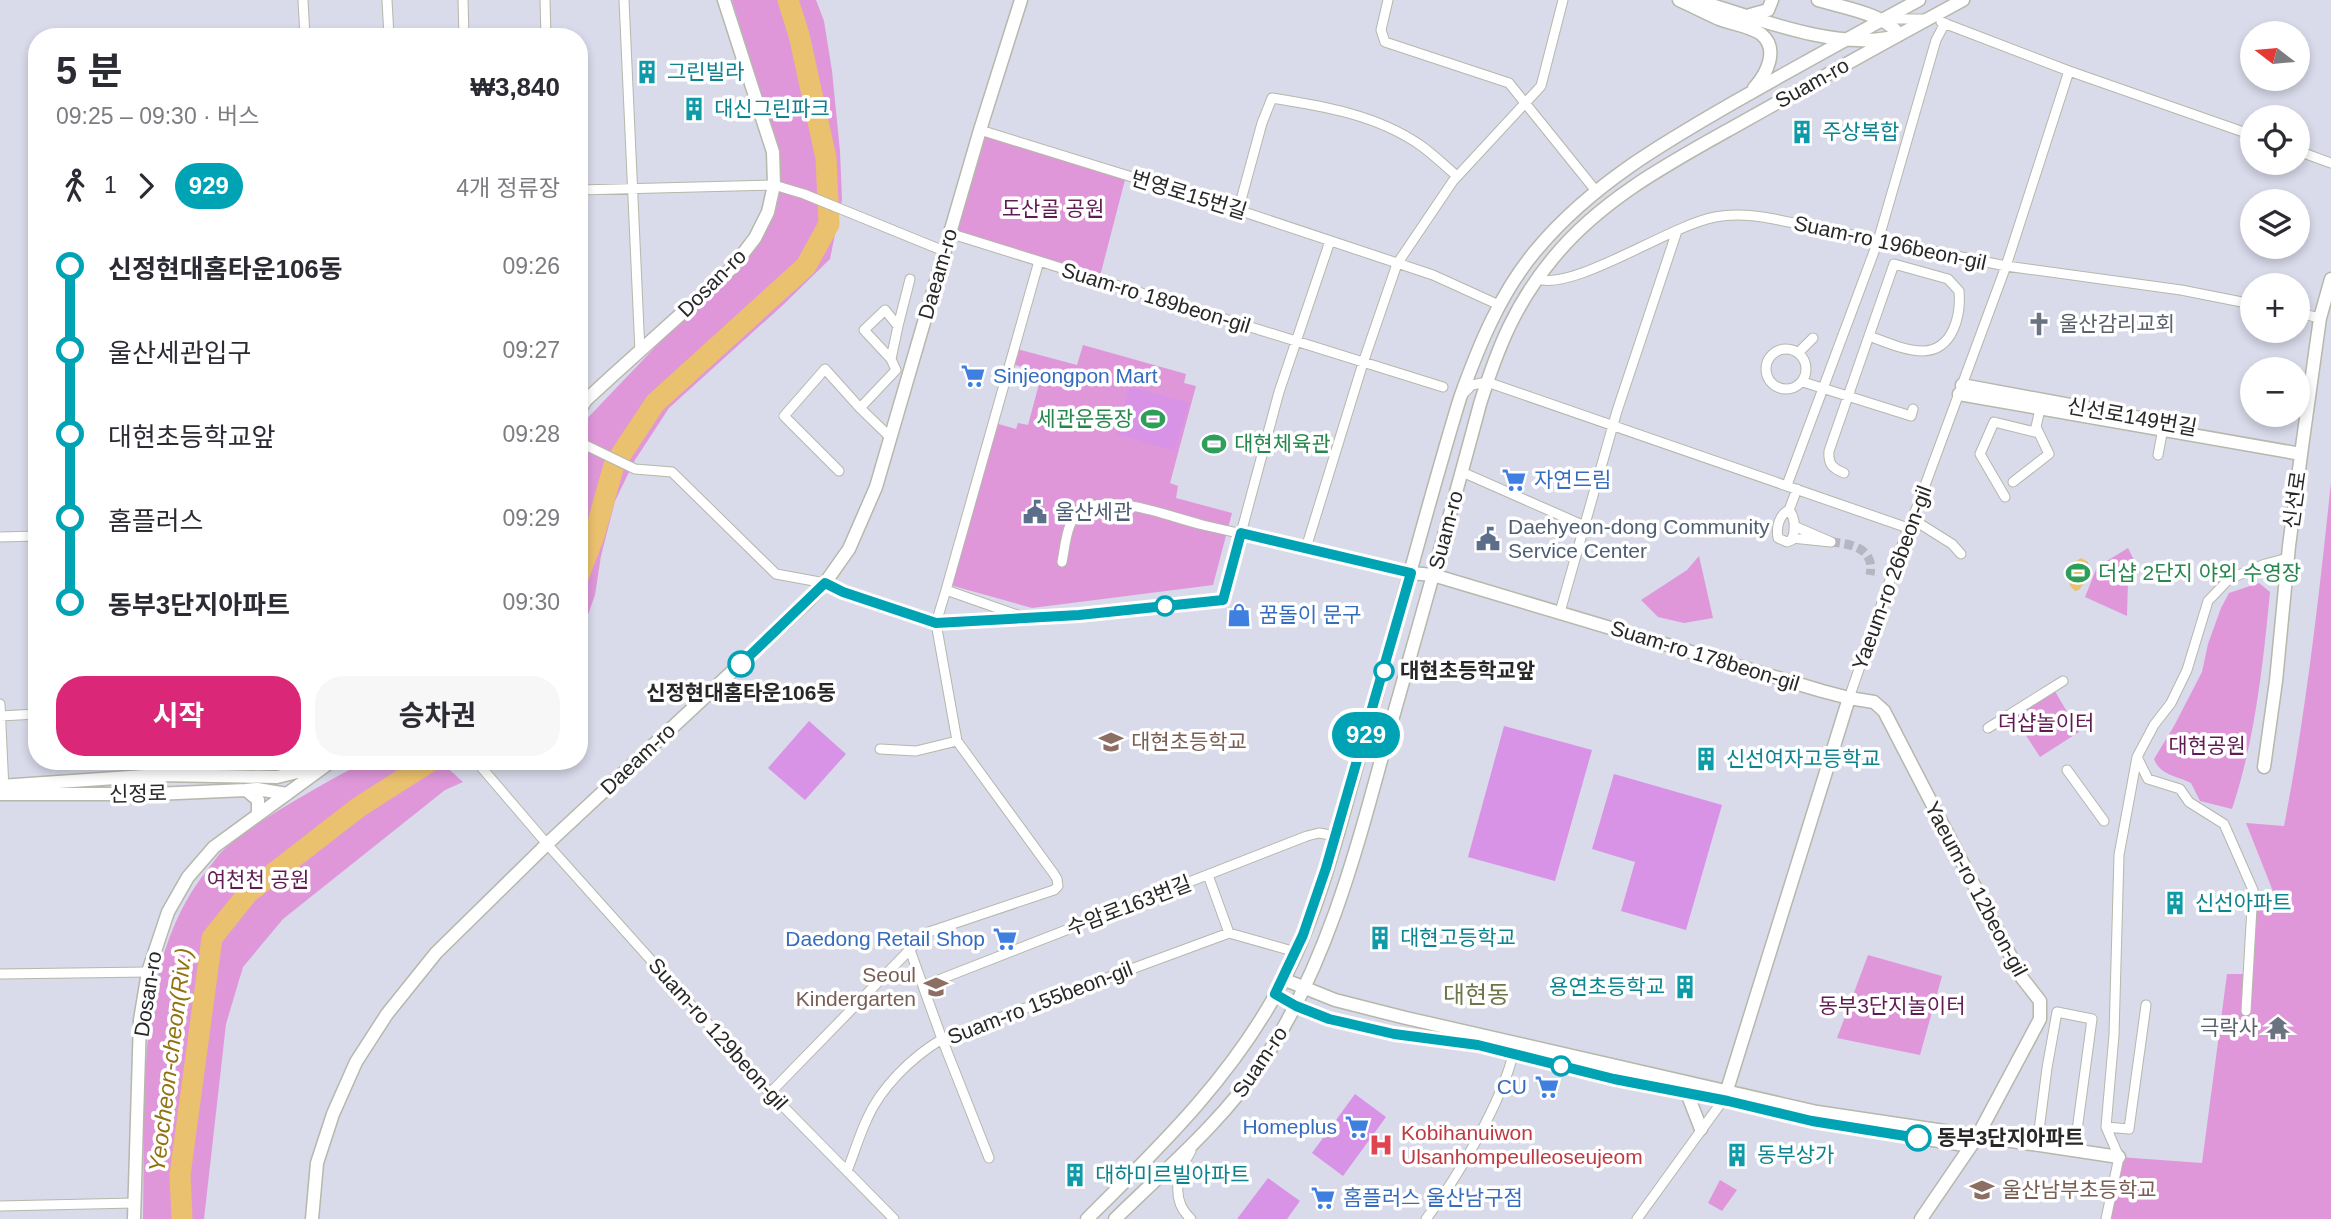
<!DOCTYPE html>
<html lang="ko">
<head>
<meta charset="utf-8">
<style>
  body { margin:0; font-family:Arial,"Noto Sans KR",sans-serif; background:#f7f7f7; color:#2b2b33; height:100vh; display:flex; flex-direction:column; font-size:26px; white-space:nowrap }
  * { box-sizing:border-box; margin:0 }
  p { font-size:23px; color:#7c7c81 }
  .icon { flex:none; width:38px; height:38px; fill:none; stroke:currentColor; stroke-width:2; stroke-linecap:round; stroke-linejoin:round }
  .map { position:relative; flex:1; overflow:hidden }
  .sheet { position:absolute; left:28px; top:28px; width:560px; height:742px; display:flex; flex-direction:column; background:#fff; border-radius:28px; box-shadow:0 4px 10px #0003 }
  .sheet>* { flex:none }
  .badge { padding:0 14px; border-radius:23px; font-size:24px; line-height:46px }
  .needle { width:46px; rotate:286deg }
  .tools { position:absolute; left:2240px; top:21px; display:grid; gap:14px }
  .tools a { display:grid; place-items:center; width:70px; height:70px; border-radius:50%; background:#fff; box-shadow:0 4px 10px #0003; font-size:35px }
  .map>.badge { position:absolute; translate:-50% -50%; box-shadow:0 0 0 4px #fff }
  .legs { display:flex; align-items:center; gap:10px; height:77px; padding:0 28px; font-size:23px }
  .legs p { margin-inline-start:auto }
  .headline { display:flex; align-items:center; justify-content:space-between; height:119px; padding:0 28px }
  h1 { font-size:38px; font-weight:700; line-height:52px }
  .action { display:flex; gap:14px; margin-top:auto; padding:14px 28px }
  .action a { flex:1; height:80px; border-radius:28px; background:#db2777; color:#fff; font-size:28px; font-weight:700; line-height:80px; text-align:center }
  .action a+a { background:#f7f7f7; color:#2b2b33 }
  ul { padding:0 28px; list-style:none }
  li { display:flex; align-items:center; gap:24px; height:84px; font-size:26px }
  li i { display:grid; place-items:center; width:10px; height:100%; margin:0 9px; background:currentColor }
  li i::after { content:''; width:18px; height:18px; margin:-9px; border:5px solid; border-radius:50%; background:#fff }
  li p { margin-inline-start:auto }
  li:first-child i { background:linear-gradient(#0000 50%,currentColor 0) }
  li:last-child i { background:linear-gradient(currentColor 50%,#0000 0) }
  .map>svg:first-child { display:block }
</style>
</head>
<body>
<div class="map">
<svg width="2331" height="1219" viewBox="0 0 2331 1219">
  <rect width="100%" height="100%" fill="#d9daea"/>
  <path fill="#df97da" d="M732,0H816L824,21L832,71L840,151L842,200L830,259L784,304L669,408L635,460L615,501L601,556L595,595L579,640V427L764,233L778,197L779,169L775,142Z
    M980,130L1126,176L1099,280L949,234Z
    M1083,345L1186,374L1184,383L1196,386L1170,483L1178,486L1176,498L1232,513L1213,585L1032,608L950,585L995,423L1016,429L1018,423L1028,425L1042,373L1012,364L1017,349L1077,365Z
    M2331,482V1219H2106L2119,1157L2202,1163L2227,974H2246L2256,905L2278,904L2246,823L2284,826C2306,713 2319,597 2331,482Z
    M2128,548L2140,572L2128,580L2127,616L2085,597L2097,567Z
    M1699,556L1713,618L1684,623L1658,617L1641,600L1687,570Z
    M2259,583L2270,592C2263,665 2255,740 2232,809L2200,801L2191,783C2177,776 2160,775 2154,759L2174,726L2202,672L2208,644L2221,608L2229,593Z
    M2053,688L2079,732L2040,757L2012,714Z
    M365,761H440L463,782L445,790L283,919L243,967L226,1024L204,1219H143C146,1106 132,962 208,869C214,861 221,851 229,845C270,812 319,787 365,761Z
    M1868,955L1942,976L1920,1055L1837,1038Z
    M1720,1180L1737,1190L1722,1211L1708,1203Z"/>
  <path fill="#d893e7" d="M1130,386L1189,403L1175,451L1117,434Z
    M809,721L846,754L805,800L768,768Z
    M1504,726L1592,750L1555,881L1468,857Z
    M1614,774L1722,805L1686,930L1621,911L1635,862L1592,849Z
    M1355,1094L1386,1117L1343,1176L1312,1153Z
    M1268,1178L1300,1201L1287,1219H1237Z"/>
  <path fill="#eac16e" d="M2081,558L2088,562C2090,572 2085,582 2079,590L2075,591L2070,586C2067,574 2070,563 2081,558Z"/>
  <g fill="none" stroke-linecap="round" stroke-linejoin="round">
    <path stroke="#eac16e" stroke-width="21" d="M579,575L594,536L614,465L655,403L806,266L829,224L826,158L799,35L788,0
      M182,1219L180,1175L212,938L248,893L359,807L431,761"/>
    <path stroke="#b6b6c3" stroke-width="9" stroke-dasharray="9 4.5" stroke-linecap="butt" d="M1831,542C1852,544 1875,548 1870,575"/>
    <g stroke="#b5b8aa" stroke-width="11">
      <path id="minor" d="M303,0L305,37
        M387,0L389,37
        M463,0L464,37
        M545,0L546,37
        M624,0L640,352
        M1388,0L1381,30L1385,42L1509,83L1596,191
        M1889,19H1928
        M1941,22L2069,71L2252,135
        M980,130L1229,207L1433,275L1499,305
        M2298,151L2331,163
        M579,190L774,185L804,194L944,251
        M1238,211L1262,123L1272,98C1323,106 1377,115 1420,145C1433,154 1445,166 1457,176
        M949,233L1443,387
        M1538,279C1574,291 1671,225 1715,217C1735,213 1754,215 1774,219L2006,266L2181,290L2252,304
        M2298,313L2320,318
        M1766 369a20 20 0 1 1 40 0a20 20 0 1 1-40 0Z
        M1798,353L1813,338
        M891,359L898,326
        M1803,382L1911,416L1913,409
        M1462,395L1472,385L1487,382L1908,528
        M891,438L860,408L896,370L891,359L864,330L885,310L898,326L910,279
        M579,442L635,469L672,472L776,574L825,583L843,592L936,623L1079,615L1223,600L1279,392L1330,241
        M2158,455L2164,423
        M839,471L784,416L825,369L860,408
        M1462,472L1596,531
        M1844,473C1832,468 1828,464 1829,451L1894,264L1948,279L1959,291C1961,314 1954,350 1923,351C1905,351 1886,342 1869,336
        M2013,482L2049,454L2036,427L2040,409
        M1787,485L1878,241L1936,40L1945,23
        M2005,497L1980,454L1994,422L2039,433
        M1789,510C1796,518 1795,531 1792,540L1787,542L1778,538C1776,527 1779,515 1789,510L1797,489
        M1909,527L1917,522L1952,544L1961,554
        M0,537L37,536
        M1792,538L1831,542L1794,526
        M1306,548L1363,363L1397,264L1453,181L1541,86L1563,0
        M1062,562C1066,543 1066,514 1088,507C1121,496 1170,517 1203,525C1272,541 1342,556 1411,573
        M946,590L1039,261
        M1560,612L1617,411L1677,231
        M1849,698L1908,528L1917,507L2006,266L2069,71
        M0,704L4,790
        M0,716L37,714
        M1988,728L2063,681
        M880,749L916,751L957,741
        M2137,757L2148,779L2180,789L2189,802L2224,824L2253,890L2246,1011
        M476,761L547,844L770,1093L894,1219
        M2067,770L2104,821
        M1208,875L1229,933
        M910,950L942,1039L989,1158
        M0,974L148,972
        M923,986L1307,836L1319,833L1336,836
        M770,1093L926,933L1054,890L1058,886L1057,879L1054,874L957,741L936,623L946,590L1020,616
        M2106,1127L2129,1129L2146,1005
        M2037,1146L2047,1068L2057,1012L2092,1019L2076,1138L2039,1132
        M1191,1151C1177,1173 1170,1200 1191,1219
        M847,1171C854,1154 859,1136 867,1119C881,1087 912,1057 942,1039L1229,933L1296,952
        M0,1206L134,1203
        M1426,1219C1458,1177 1502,1102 1514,1051
        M1637,1219L1726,1096
        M2106,1219L2119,1157L2106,1127L2114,1035L2119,855L2137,757L2154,725L2171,703L2187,670L2208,601L2229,579L2265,564L2288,558"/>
    </g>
    <g stroke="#b5b8aa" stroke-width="15">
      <path id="tertiary" d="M1962,385L2151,420
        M1959,394L2301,454
        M1411,573L1433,575L1822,691L1849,698L1874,702L1884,711L2022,978L2040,1001V1019L1977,1137L1921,1219
        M2264,767L2276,681L2289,546L2302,447L2320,318L2331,279
        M1283,979L1335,1000L1406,1018L1817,1112L2119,1157
        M1275,994L1296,1006L1329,1019L1394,1034L1478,1045L1613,1079L1728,1101L1812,1121L1971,1146
        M1727,1090L1849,698
        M1687,1093L1701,1129
        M312,1219L317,1163L333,1114L356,1062L387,1014L436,953L547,844L807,602L825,583L849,549L876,487L980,130L1021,0"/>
    </g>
    <g stroke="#b5b8aa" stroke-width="15">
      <path id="secondary" d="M1679,0C1692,6 1706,13 1719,19C1732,24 1750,26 1761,34C1780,49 1766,75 1754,88
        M1695,0C1751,16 1830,49 1888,38
        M1818,0C1841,7 1886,14 1899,35
        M1750,15L1768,10L1772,0
        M579,411L586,400L611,377L732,268L755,238L768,212L774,185L773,152L724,0
        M0,786L159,775L277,777L318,767
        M246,790L257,789L287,794
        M0,794H155L246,790L258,800V815
        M134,1219L140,1020L148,972L168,912L188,877L214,847L332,761
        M1087,1219C1161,1146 1236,1073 1284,979C1320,909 1339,829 1360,754C1394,635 1424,516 1460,398C1479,345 1501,291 1538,248C1593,183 1665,142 1738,100C1798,66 1858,33 1919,0
        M1115,1219C1167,1168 1222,1122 1263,1061C1329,962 1358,844 1389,731C1420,622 1451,513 1480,404C1498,347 1515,304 1554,257C1605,195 1679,158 1748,119C1819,79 1891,39 1963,0"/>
    </g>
    <use href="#minor" stroke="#fff" stroke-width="9"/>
    <use href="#tertiary" stroke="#fff" stroke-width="12"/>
    <use href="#secondary" stroke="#fff" stroke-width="12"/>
  </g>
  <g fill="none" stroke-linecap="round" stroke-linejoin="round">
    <g stroke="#fff" stroke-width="16">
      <path id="line-1" d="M741,664L825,583L843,592L936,623L1079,615L1223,600L1241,533L1411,573L1326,868L1303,935L1275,994L1296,1006L1329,1019L1394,1034L1478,1045L1614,1079L1728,1101L1812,1121L1918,1138"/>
    </g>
    <use href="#line-1" stroke="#00a3b4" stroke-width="10"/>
  </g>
  <defs>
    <g id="building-bare" transform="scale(1.89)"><path d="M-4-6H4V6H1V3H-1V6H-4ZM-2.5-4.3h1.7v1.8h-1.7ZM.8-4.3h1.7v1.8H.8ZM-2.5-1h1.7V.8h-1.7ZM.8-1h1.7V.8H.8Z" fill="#0f9aa8" stroke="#fff" stroke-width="2.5" paint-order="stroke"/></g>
    <g id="church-bare" transform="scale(1.89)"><path d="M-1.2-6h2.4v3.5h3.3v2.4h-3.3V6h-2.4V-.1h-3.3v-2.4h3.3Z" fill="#6b7280" stroke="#fff" stroke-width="2.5" paint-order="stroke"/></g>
    <g id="supermarket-bare" transform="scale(1.89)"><path d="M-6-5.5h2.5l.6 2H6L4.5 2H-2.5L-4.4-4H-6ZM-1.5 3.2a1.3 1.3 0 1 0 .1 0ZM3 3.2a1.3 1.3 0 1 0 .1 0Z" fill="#3f7fe0" stroke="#fff" stroke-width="2.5" paint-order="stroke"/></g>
    <g id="stadium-bare" transform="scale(1.89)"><path d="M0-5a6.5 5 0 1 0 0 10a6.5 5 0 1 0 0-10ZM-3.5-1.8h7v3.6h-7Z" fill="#2e9e5b" stroke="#fff" stroke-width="2.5" paint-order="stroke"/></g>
    <g id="civic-bare" transform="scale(1.89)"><path d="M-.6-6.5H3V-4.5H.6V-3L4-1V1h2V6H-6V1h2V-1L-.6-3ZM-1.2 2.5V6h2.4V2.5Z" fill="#5c6f8a" stroke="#fff" stroke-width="2.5" paint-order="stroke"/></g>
    <g id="shop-bare" transform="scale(1.89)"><path d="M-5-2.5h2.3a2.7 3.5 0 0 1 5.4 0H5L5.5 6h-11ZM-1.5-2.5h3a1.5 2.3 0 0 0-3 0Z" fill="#3f7fe0" stroke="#fff" stroke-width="2.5" paint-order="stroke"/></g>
    <g id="school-bare" transform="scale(1.89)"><path d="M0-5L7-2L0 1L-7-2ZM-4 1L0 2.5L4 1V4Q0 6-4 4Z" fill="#8d6e63" stroke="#fff" stroke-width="2.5" paint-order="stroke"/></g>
    <g id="temple-bare" transform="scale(1.89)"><path d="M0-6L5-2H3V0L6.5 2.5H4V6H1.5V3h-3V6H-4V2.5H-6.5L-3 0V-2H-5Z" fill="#6b7280" stroke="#fff" stroke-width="2.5" paint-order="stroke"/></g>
    <g id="hospital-bare" transform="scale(1.89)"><path d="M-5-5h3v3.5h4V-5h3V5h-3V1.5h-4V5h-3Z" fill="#e0444e" stroke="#fff" stroke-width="2.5" paint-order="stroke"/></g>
  </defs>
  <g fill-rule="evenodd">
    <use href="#building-bare" x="647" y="72"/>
    <use href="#building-bare" x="694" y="109"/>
    <use href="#building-bare" x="1802" y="132"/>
    <use href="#church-bare" x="2039" y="324"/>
    <use href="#supermarket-bare" x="973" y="376"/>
    <use href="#stadium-bare" x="1153" y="419"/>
    <use href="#stadium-bare" x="1214" y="444"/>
    <use href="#supermarket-bare" x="1514" y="480"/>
    <use href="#civic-bare" x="1035" y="512"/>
    <use href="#civic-bare" x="1488" y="539"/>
    <use href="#stadium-bare" x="2078" y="573"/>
    <use href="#shop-bare" x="1239" y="615"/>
    <use href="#school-bare" x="1111" y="742"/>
    <use href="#building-bare" x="1706" y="759"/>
    <use href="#building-bare" x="2175" y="903"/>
    <use href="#building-bare" x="1380" y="938"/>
    <use href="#supermarket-bare" x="1005" y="939"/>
    <use href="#school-bare" x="936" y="987"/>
    <use href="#building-bare" x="1685" y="987"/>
    <use href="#temple-bare" x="2278" y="1028"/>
    <use href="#supermarket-bare" x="1547" y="1087"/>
    <use href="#supermarket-bare" x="1357" y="1127"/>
    <use href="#hospital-bare" x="1381" y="1145"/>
    <use href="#building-bare" x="1737" y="1155"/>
    <use href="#building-bare" x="1075" y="1175"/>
    <use href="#school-bare" x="1982" y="1190"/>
    <use href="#supermarket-bare" x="1323" y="1198"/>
  </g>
  <g fill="#fff" stroke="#00a3b4" stroke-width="3.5">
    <circle cx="1165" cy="606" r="9"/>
    <circle cx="741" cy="664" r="12"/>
    <circle cx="1384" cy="671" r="9"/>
    <circle cx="1561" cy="1066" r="9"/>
    <circle cx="1918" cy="1138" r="12"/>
  </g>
  <g text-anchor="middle" stroke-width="7" stroke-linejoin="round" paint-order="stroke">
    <g font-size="21" fill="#0d838f" stroke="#fff" text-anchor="start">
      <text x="667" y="79">그린빌라</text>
      <text x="714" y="116">대신그린파크</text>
      <text x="1822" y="139">주상복합</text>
      <text x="1726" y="766">신선여자고등학교</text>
      <text x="2195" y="910">신선아파트</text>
      <text x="1400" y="945">대현고등학교</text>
      <text x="1665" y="994" text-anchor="end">용연초등학교</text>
      <text x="1757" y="1162">동부상가</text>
      <text x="1095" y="1182">대하미르빌아파트</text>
    </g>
    <g font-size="21" fill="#282828" stroke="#fff">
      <text transform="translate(1812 83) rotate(-29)" y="7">Suam-ro</text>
      <text transform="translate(1189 195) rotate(17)" y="7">번영로15번길</text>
      <text transform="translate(1890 243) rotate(12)" y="7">Suam-ro 196beon-gil</text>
      <text transform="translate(938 274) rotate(-74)" y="7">Daeam-ro</text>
      <text transform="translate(712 283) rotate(-45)" y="7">Dosan-ro</text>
      <text transform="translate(1156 298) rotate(17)" y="7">Suam-ro 189beon-gil</text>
      <text transform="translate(2132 417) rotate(10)" y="7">신선로149번길</text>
      <text transform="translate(2295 500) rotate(-82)" y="7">신선로</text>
      <text transform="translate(1446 530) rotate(-75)" y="7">Suam-ro</text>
      <text transform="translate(1892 578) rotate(-70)" y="7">Yaeum-ro 26beon-gil</text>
      <text transform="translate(1705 656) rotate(17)" y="7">Suam-ro 178beon-gil</text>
      <text transform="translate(638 759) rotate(-43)" y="7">Daeam-ro</text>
      <text transform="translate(138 794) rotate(-1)" y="7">신정로</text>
      <text transform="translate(1976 889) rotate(62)" y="7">Yaeum-ro 12beon-gil</text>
      <text transform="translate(1129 906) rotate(-21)" y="7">수암로163번길</text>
      <text transform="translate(148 994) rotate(-81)" y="7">Dosan-ro</text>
      <text transform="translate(1040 1003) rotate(-21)" y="7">Suam-ro 155beon-gil</text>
      <text transform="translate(718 1034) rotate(48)" y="7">Suam-ro 129beon-gil</text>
      <text transform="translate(1260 1062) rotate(-56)" y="7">Suam-ro</text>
    </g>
    <g font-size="21" fill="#611b53" stroke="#fff">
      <text x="1053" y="216">도산골 공원</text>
      <text x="2046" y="730">뎌샵놀이터</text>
      <text x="2207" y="753">대현공원</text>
      <text x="258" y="887">여천천 공원</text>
      <text x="1892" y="1013">동부3단지놀이터</text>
    </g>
    <g font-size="21" fill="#5b616d" stroke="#fff" text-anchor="start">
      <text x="2059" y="331">울산감리교회</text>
      <text x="2258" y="1035" text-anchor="end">극락사</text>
    </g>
    <g font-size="21" fill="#366cbe" stroke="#fff" text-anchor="start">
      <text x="993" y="383">Sinjeongpon Mart</text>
      <text x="1534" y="487">자연드림</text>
      <text x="1259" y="622">꿈돌이 문구</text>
      <text x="985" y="946" text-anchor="end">Daedong Retail Shop</text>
      <text x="1527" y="1094" text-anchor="end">CU</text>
      <text x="1337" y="1134" text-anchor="end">Homeplus</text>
      <text x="1343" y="1205">홈플러스 울산남구점</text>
    </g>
    <g font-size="21" fill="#27864d" stroke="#fff" text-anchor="start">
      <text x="1133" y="426" text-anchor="end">세관운동장</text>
      <text x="1234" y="451">대현체육관</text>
      <text x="2098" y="580">더샵 2단지 야외 수영장</text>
    </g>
    <g font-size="21" fill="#4e5e75" stroke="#fff" text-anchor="start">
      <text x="1055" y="519">울산세관</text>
      <text x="1508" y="534">Daehyeon-dong Community<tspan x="1508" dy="24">Service Center</tspan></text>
    </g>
    <g font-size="21" font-weight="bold" fill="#282828" stroke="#fff" text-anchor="start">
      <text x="1400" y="678">대현초등학교앞</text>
      <text x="741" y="700" text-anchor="middle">신정현대홈타운106동</text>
      <text x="1937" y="1145">동부3단지아파트</text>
    </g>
    <g font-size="21" fill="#785e54" stroke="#fff" text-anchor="start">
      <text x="1131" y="749">대현초등학교</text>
      <text x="916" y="982" text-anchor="end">Seoul<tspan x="916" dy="24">Kindergarten</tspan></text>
      <text x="2002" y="1197">울산남부초등학교</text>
    </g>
    <g font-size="21" fill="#be3a42" stroke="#fff" text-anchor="start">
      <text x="1401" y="1140">Kobihanuiwon<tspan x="1401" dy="24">Ulsanhompeulleoseujeom</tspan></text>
    </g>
    <g font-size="23" font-style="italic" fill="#927211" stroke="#fff">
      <text transform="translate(170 1060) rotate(-83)" y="8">Yeocheon-cheon(Riv.)</text>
    </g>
    <g font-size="24" fill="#6c764a" stroke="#fff">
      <text x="1476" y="1003">대현동</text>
    </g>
  </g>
</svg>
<div class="tools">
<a><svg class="needle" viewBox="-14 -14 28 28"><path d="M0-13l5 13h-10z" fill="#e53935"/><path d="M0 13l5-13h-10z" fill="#7c7c81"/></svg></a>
<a><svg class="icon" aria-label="locate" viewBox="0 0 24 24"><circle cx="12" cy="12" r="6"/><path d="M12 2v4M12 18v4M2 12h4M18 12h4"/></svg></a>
<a><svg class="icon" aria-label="layers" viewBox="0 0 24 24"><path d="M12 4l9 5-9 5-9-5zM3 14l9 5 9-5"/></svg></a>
<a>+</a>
<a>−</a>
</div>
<b class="badge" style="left:1366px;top:735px;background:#00a3b4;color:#fff">929</b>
<section class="sheet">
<div class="headline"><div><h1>5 분</h1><p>09:25 – 09:30 · 버스</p></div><b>₩3,840</b></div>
<div class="legs"><svg class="icon" aria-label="walk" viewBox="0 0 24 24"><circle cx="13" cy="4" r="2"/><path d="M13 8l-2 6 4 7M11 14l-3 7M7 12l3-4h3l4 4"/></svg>1<svg class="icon" aria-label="forward" viewBox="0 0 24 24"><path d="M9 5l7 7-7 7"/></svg><b class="badge" style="background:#00a3b4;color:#fff">929</b><p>4개 정류장</p></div>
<ul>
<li><i style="color:#00a3b4"></i><b>신정현대홈타운106동</b><p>09:26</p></li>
<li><i style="color:#00a3b4"></i><span>울산세관입구</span><p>09:27</p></li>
<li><i style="color:#00a3b4"></i><span>대현초등학교앞</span><p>09:28</p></li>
<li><i style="color:#00a3b4"></i><span>홈플러스</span><p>09:29</p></li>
<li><i style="color:#00a3b4"></i><b>동부3단지아파트</b><p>09:30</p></li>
</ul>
<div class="action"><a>시작</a><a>승차권</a></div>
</section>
</div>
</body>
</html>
